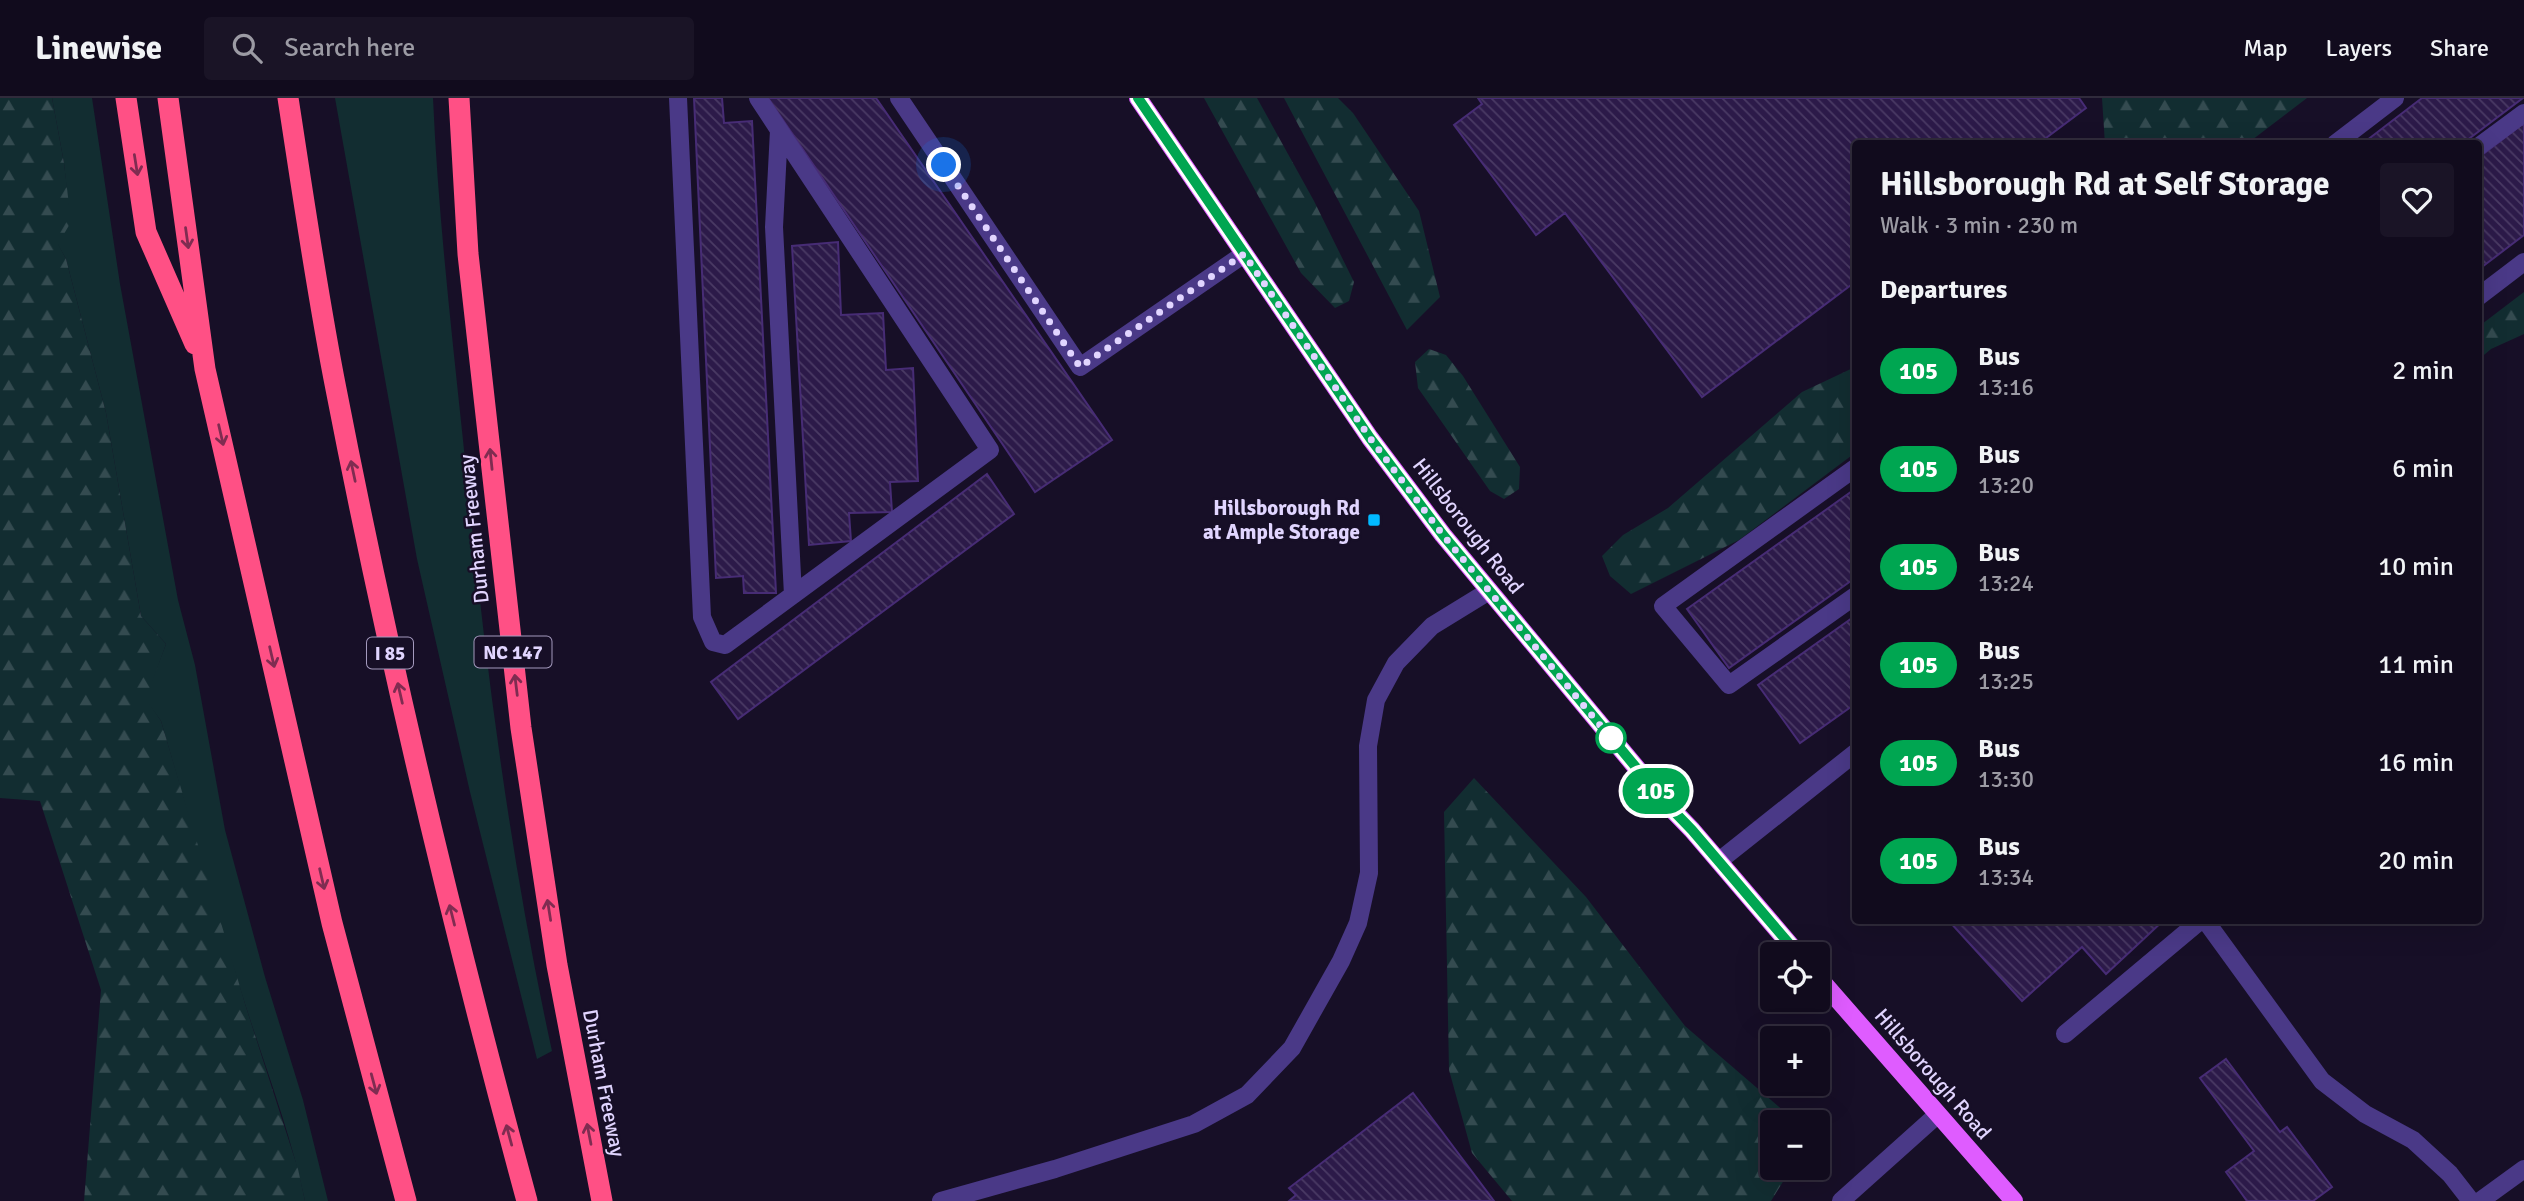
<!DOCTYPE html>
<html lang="en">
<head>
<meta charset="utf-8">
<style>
  body { margin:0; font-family:Signika,sans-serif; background:#1a1426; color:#f1f3f6; height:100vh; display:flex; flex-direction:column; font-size:26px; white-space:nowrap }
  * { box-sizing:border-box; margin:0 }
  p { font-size:23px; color:#9c9ba4 }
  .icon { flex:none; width:38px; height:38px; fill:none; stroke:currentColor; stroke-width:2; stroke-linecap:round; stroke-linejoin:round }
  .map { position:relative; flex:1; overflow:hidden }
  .details { position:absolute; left:1852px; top:42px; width:630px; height:784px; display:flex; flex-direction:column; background:#110b1d; border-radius:7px; box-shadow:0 7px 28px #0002,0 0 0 2px #302b3b }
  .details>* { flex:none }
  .badge { padding:0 14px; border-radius:23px; font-size:24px; line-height:46px }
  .fabs { position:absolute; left:1760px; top:844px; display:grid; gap:14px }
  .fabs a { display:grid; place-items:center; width:70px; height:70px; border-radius:7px; background:#110b1d; box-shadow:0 7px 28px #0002,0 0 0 2px #302b3b; font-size:35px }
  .you { position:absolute; width:35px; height:35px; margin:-18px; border:5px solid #fff; border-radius:50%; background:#1a73e8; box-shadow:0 0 0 10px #1a73e833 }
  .map>.badge { position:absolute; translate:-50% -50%; box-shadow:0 0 0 4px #fff }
  h2 { padding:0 28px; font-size:26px; line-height:63px }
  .round { display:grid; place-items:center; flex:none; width:74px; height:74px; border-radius:7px; background:#1a1426 }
  .head { display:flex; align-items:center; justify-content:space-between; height:119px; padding:0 28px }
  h1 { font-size:33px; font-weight:700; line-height:52px }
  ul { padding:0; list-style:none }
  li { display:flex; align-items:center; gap:21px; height:98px; padding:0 28px }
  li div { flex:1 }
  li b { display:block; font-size:26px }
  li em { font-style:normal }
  li .badge { min-width:77px; font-weight:700; text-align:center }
  header { display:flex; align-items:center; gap:42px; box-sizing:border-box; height:98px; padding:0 35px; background:#110b1d; border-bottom:2px solid #302b3b }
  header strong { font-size:33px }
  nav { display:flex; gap:38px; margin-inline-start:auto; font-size:24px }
  .search { width:490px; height:63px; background:#1a1426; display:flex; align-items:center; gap:18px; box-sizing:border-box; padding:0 24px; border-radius:7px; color:#9c9ba4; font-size:26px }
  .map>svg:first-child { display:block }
</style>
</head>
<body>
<header>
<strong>Linewise</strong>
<div class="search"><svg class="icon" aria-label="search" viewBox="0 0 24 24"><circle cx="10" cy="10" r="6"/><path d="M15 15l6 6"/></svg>Search here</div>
<nav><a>Map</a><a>Layers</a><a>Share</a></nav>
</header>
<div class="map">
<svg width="2524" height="1103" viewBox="0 0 2524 1103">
  <defs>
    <pattern id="forest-firs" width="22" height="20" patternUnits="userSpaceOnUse" patternTransform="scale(1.75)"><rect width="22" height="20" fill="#122d31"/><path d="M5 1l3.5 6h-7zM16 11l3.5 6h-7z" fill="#344b50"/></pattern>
    <pattern id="building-back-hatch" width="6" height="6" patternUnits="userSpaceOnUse" patternTransform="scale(1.75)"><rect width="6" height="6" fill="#2c1a49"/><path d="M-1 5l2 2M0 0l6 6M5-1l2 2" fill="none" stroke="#4a3a64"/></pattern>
  </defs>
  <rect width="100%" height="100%" fill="#170f27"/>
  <path fill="#122d31" d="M52,0H92L120,186L178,502L195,567L225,732L265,879L303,1002L328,1103H305C291,1037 267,974 246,909C216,815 189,719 161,623L145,601L166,546L141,518L106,315L66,161L57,145L70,124L64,65Z
    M335,0H433C438,114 451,228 463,342C483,547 508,752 552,953L537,961L470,694L417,461Z"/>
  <path fill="url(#forest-firs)" d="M0,0H52L64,65L71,124L58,146L66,161L106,315L141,518L166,546L146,601L161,623L246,909L298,1071L305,1103H84L101,892L40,703L0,700Z
    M1204,0H1257L1314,103L1354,184L1349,203L1335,210L1301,175Z
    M1284,0H1338L1353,15L1419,113L1440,199L1407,232Z
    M2102,0H2307L2248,45L2105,46Z
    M2524,194V236L2491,251L2478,262V229Z
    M1429,251L1446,257L1463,278L1520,369L1519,391L1504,401L1490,393L1418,290L1415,264Z
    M1855,269V355L1739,442L1631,496L1610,478L1602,458L1623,437L1668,410L1802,294Z
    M1474,680L1586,799L1685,928L1786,1015L1787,1024H1773V1069H1792L1771,1103H1512L1472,1055L1449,972L1444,714Z"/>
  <path fill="url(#building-back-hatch)" stroke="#472c75" stroke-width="2" d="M694,0H722L724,25L752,23L776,495H744L743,478L716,480Z
    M768,0H876L1112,342L1035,394Z
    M1478,0H2079L2086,10L2038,46H1855V184L1702,299L1565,115L1536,137L1454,27L1482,6Z
    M2422,0H2523L2462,46H2362Z
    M2524,25V137L2478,172V60Z
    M838,144L841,217L883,215L886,272L913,270L918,383L890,384L892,414L849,415L851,443L809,447L792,148Z
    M987,376L1014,416L738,621L711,584Z
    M1855,391V480L1729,570L1687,511Z
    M1855,518V606L1800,645L1758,587Z
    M1948,822H2164L2106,876L2082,849L2022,903Z
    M2226,961L2280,1034L2287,1029L2332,1089L2313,1103H2247L2226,1074L2254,1053L2200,980Z
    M1413,995L1494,1103H1289L1296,1097L1289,1090Z"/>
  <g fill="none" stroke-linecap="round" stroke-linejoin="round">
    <path stroke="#4a3987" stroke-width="18" d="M678,0L702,519L713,544L725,547L990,352L779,32
      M758,0L779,32L774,129L793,497
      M899,0L1080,269L1244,156
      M2335,46L2395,0
      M2478,49L2524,15
      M2478,199L2524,164
      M1855,370L1663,508L1729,587L1855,498
      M1719,763L1855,655
      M2205,822L2322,983L2365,1016L2413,1042L2450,1076L2471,1103
      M2065,936L2201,822
      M941,1103L1055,1071L1194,1026L1247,997L1292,950L1341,863L1358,825L1369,775L1368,648L1376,602L1396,565L1432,528L1489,493
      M1841,1103L1937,1017
      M2480,1103L2524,1071"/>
    <path stroke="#df5cff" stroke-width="18" d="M1138,0L1370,340L1443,437L1664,703L1692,732L1798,856
      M1818,879L2014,1103"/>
    <path stroke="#ff5085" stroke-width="21" d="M126,0L146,134L195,246
      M168,0L205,271L332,825L406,1103
      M288,0C303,97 317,195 336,291C389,564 454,835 527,1103
      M459,0L468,156L521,630L557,867L602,1103"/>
  </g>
  <defs><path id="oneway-shaft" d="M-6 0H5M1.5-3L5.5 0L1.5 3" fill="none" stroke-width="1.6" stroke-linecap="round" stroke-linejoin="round" transform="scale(1.75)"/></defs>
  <g stroke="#7f2c51">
    <use href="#oneway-shaft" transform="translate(136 67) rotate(81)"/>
    <use href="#oneway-shaft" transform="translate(187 140) rotate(82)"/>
    <use href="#oneway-shaft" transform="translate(221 337) rotate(77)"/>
    <use href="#oneway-shaft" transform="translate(491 361) rotate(-96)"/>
    <use href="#oneway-shaft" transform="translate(353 373) rotate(-102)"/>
    <use href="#oneway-shaft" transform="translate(272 559) rotate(77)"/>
    <use href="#oneway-shaft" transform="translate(516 587) rotate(-97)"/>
    <use href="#oneway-shaft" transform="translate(400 595) rotate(-103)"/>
    <use href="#oneway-shaft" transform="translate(322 781) rotate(77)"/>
    <use href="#oneway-shaft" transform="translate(549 812) rotate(-99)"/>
    <use href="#oneway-shaft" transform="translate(452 817) rotate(-104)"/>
    <use href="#oneway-shaft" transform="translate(374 986) rotate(75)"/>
    <use href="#oneway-shaft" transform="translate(589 1036) rotate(-101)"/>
    <use href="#oneway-shaft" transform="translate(509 1037) rotate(-105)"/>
  </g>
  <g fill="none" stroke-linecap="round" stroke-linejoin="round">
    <g stroke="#fff" stroke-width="16">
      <path id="line" d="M1138,0L1370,340L1443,437L1664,703L1692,732L1798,856"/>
    </g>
    <use href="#line" stroke="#00a651" stroke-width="10"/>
    <path stroke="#e1d5ff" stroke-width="7" stroke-dasharray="0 12.6" d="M944,67L1080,269L1244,156L1370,340L1443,437L1613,643L1611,640"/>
  </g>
  <rect fill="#01b9ff" stroke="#170f27" stroke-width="2.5" x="1367" y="415" width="14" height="14" rx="3.5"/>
  <circle fill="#fff" stroke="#00a651" stroke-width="3.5" cx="1611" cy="640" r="14"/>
  <g text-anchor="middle" stroke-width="5" stroke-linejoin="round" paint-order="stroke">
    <g fill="#170f27" stroke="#a49abe" stroke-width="2">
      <rect x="474.5" y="538.5" width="77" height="31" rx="5"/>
      <rect x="367" y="539.5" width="46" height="31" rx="5"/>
    </g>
    <g font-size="19" font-weight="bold" fill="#e1d5ff">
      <text x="513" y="561">NC 147</text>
      <text x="390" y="562">I 85</text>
    </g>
    <g font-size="21" font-weight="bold" fill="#e1d5ff" stroke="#170f27" text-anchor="end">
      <text x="1360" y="417">Hillsborough Rd<tspan x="1360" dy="24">at Ample Storage</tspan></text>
    </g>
    <g font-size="21" fill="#e1d5ff" stroke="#170f27">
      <text transform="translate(1468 428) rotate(52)" y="7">Hillsborough Road</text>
      <text transform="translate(474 431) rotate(-96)" y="7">Durham Freeway</text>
      <text transform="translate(1933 976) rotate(49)" y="7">Hillsborough Road</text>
      <text transform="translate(604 985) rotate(79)" y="7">Durham Freeway</text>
    </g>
  </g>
</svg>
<div class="fabs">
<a><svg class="icon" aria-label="locate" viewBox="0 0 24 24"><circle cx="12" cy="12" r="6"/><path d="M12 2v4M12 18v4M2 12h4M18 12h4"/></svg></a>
<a>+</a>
<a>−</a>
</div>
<div class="you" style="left:944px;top:67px"></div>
<b class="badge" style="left:1656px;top:693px;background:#00a651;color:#fff">105</b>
<section class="details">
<div class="head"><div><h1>Hillsborough Rd at Self Storage</h1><p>Walk · 3 min · 230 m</p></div><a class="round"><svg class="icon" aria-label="heart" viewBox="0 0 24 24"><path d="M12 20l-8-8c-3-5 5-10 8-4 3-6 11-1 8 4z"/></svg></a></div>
<h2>Departures</h2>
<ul>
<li><span class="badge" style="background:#00a651;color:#fff">105</span><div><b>Bus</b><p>13:16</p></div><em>2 min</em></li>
<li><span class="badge" style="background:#00a651;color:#fff">105</span><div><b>Bus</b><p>13:20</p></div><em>6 min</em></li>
<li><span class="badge" style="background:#00a651;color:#fff">105</span><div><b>Bus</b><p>13:24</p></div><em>10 min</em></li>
<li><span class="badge" style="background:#00a651;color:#fff">105</span><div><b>Bus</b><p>13:25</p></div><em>11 min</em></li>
<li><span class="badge" style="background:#00a651;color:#fff">105</span><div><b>Bus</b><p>13:30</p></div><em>16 min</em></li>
<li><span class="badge" style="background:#00a651;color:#fff">105</span><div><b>Bus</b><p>13:34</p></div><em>20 min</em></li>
</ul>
</section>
</div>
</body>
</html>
